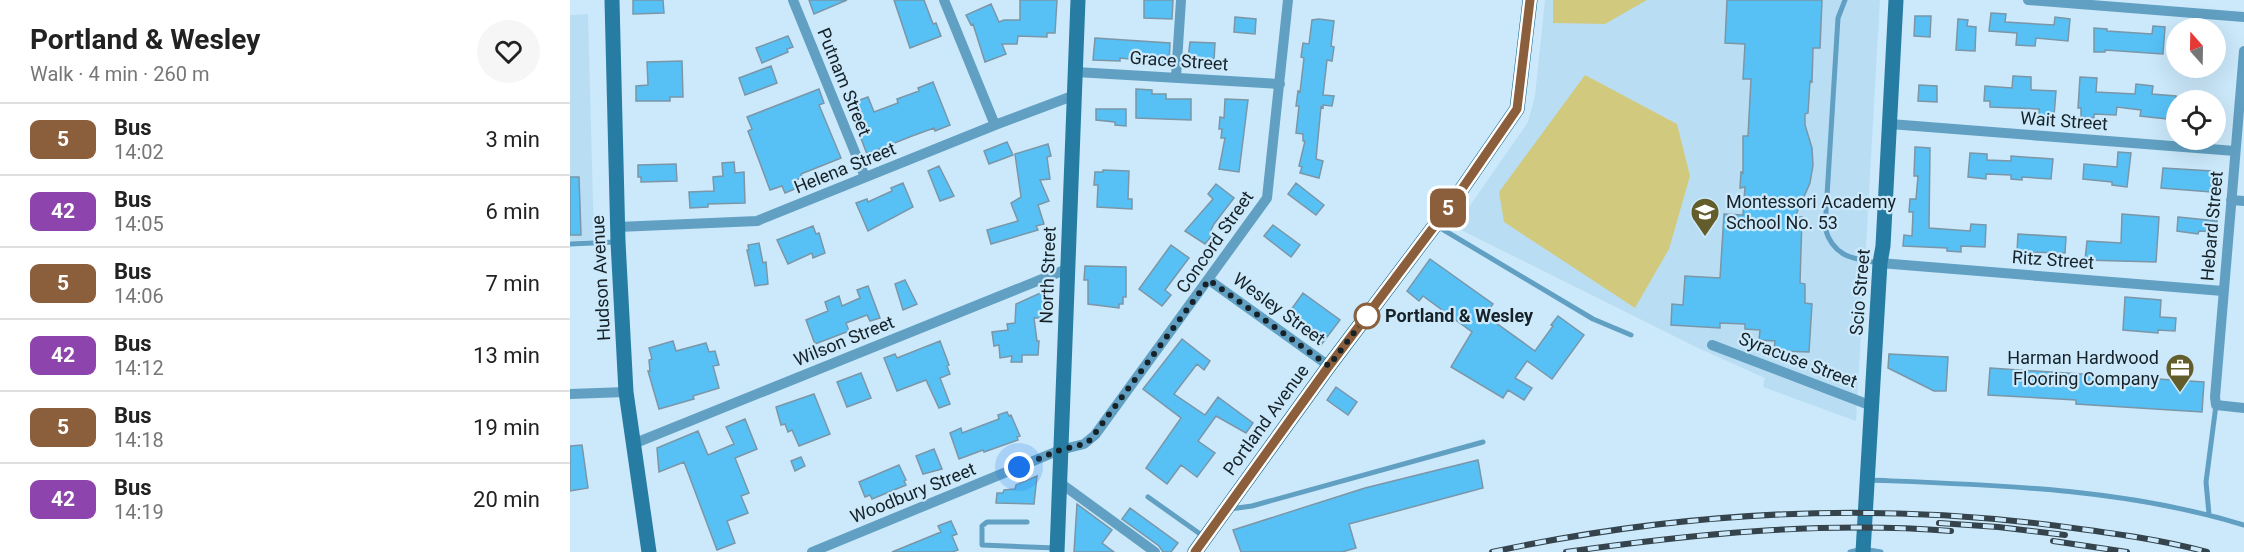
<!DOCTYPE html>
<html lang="en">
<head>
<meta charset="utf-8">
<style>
  body { margin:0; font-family:Roboto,sans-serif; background:#f6f6f6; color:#222; height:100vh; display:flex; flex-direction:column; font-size:22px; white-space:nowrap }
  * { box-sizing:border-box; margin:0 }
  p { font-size:20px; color:#767676 }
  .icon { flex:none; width:33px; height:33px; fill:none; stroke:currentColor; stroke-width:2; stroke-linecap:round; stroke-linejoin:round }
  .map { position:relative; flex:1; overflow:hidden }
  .panel { display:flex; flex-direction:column; background:#fff; width:570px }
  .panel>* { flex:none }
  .badge { padding:0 12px; border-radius:9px; font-size:21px; line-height:39px }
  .needle { width:39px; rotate:340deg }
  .buttons { position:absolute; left:1596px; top:18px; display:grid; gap:12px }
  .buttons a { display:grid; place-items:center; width:60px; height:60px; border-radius:50%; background:#fff; box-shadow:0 6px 24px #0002; font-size:30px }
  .you { position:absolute; width:30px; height:30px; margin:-15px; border:4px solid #fff; border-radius:50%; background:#1a73e8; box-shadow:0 0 0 9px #1a73e833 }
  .map>.badge { position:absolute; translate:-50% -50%; box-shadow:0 0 0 3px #fff }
  .round { display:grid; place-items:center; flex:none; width:63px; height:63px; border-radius:32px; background:#f6f6f6 }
  .summary { display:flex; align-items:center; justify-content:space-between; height:102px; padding:0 30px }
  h1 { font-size:28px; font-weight:700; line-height:45px }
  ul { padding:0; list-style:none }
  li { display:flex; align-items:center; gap:18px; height:72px; padding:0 30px; border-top:2px solid #e0e0e0 }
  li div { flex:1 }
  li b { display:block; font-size:22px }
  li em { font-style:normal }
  li .badge { min-width:66px; font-weight:700; text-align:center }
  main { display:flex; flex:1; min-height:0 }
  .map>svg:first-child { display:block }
</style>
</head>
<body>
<main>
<section class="panel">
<div class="summary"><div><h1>Portland &amp; Wesley</h1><p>Walk · 4 min · 260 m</p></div><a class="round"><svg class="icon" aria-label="heart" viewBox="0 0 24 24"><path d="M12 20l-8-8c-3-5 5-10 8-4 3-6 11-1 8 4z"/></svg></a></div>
<ul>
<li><span class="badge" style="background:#8b5e3c;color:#fff">5</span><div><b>Bus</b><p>14:02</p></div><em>3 min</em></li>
<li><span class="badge" style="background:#8e44ad;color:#fff">42</span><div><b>Bus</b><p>14:05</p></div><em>6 min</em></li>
<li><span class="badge" style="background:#8b5e3c;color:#fff">5</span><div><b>Bus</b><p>14:06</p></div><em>7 min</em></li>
<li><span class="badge" style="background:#8e44ad;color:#fff">42</span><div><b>Bus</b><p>14:12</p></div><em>13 min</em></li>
<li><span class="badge" style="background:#8b5e3c;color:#fff">5</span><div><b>Bus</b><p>14:18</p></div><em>19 min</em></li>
<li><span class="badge" style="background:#8e44ad;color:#fff">42</span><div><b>Bus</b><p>14:19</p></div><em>20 min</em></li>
</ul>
</section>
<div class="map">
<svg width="1674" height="552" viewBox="0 0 1674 552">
  <rect width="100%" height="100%" fill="#cbe9fb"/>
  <path fill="#b9def4" d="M975,0H1310L1286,421L1193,387L1195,378L1128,348L885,227L958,122L965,95Z
    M18,14L24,240L0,241V15Z"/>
  <path fill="#d1ca7e" d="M983,0H1077L1035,24L983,23Z
    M1015,75L1107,124L1120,176L1099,249L1065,308L934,222L929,192Z"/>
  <path fill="#57c1f6" stroke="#7a96a7" stroke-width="1.5" d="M63,0H93L94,13L63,14Z
    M239,0H277L244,14Z
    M324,0H354L363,24L366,23L371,36L340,48Z
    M450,0H487L485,33H477V37L448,36L447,44H432L436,54L415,62L403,24L401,25L396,15L421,4L429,22L434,20H450Z
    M574,0H603L602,19L574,18Z
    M1157,0H1252L1250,48H1243L1242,82L1240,81L1238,113L1235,114V125L1242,148L1243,165L1240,183L1225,217H1232L1230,283L1235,284V303L1242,304L1239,352L1204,351L1205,341L1189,340L1190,330L1175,329V324L1150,323V328L1101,325L1102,304L1113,305L1115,276L1150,278L1154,214L1173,215L1175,187L1170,188L1171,172L1173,173V136H1178L1181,79H1173L1175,44L1155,43Z
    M1421,13L1436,14L1435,22L1484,25L1485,17L1500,19L1498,41L1466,38L1465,46L1446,45L1447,33L1419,31Z
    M1345,16H1361L1360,37L1344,36Z
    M665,17L686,19L685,34L664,32Z
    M749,19L764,21L761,46L764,47L762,61L757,60L753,95L764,96L762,106L753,105V108L751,107L746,159L753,161L749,178L730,173L732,167L729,166L735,141H733V134L726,133L729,106H726L728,91L730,92L734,58L731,57L733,43L739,44L742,20Z
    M1388,19L1398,20L1397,26L1406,27L1405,51L1386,50Z
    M1583,26L1595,27L1593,54L1535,50V52H1524V28L1537,29V31L1582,34Z
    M218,36L223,47L217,49L218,52L192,63L186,48Z
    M525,38L600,43L599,63L550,58V61L523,60Z
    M620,42L645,43L644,61L618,59Z
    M112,61L113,97H100V101H66V86L78,85L77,62Z
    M201,66L207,83L175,95L169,78Z
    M1443,76L1461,77V90L1486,91L1484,116H1469V109L1420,107V101H1414L1415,86L1442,88Z
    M1510,77L1527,78L1526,92L1565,94L1566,84L1583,86L1582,94L1606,96V120L1570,116L1571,110L1547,107L1546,115L1524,114V118L1511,117V108H1508Z
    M363,82L380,125L365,131L364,128L342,136L297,154L283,118L292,114L287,101L298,97L304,112L328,103L327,99L349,91L348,88Z
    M1349,85L1367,86V102L1348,101Z
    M249,89L254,103L249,105L271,158L231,174L232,177L224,181L227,188L215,193L212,186L200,190L178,131L182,129L177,117Z
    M566,89L582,90V94H596V99H621V120L566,118Z
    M655,99L678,100L669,172L649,169L655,138H651L652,129H649L650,117L654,118Z
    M526,109H556V126L545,125V122L526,120Z
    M437,142L443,155L419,164L414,151Z
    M478,144L481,156L477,157L480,179L470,180L479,201L468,205L474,224L466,226L468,230L421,244L417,230L448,221L441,203L451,197L445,154Z
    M1345,147L1360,148L1359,228L1400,231L1401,224L1416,225L1415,247L1391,246V252L1377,251V248L1333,246L1334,235L1342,236L1343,212H1339L1340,199H1346L1348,176H1344Z
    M1548,152L1561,153L1557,187L1542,185V182L1513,179L1514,164L1547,167Z
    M1400,153L1417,154V160L1441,161V156L1483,159L1481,179L1452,177V180L1441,179V175L1416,174V179L1398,177Z
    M164,162L165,173L174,172L175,203L138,204V207L120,208L119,192L144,191L143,177L153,176L152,163Z
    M106,164L107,181L71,182V177H68V165Z
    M369,166L384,196L370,201L358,171Z
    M1593,168L1642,171L1641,192L1591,188Z
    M533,170L559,171L558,199H562V209L527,207L528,185H524L525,172H533Z
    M0,177H9L11,235H0Z
    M333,183L343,207L298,231L286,203L297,199L298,202L322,191L321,188Z
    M726,183L754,205L746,215L718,194Z
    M646,184L664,198L644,224L641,230L644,233L635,244L615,231L643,199L638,194Z
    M1552,214L1589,217L1586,262L1515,260L1517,241L1551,243Z
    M1608,217L1647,221L1645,232L1629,231L1628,234L1607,231Z
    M703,225L730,245L721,257L694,236Z
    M243,226L246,234L249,233L255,253L243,258L242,253L218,264L207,240Z
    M1448,234L1496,237L1495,253L1447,252Z
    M189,243L193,263L196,262L198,284L185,286L177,250H179L178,245Z
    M601,245L619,258L595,290L601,295L592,306L569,289Z
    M860,259L923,304L915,315L965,351L983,326L981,325L988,316L1014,335L982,379L957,361L945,378L962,388L954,400L938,390L933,398L881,367L902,332L853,296L849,301L837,291Z
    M515,266L556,267V297H553V304H549V308L518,304V280H514Z
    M335,280L347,304L333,310L325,284Z
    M298,286L310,318L300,321L297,315L276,323L279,331L245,344L236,320L258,311L255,302L269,296L272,306L290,298L287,290Z
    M477,290V318H464L467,341H469L468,355H452V362H441L442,356L430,358L429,345L424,346L422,332L438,330L437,324L445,323L446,304Z
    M733,293L770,320L751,345L715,318Z
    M1555,297L1591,300L1590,317L1606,318L1605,331L1588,330V333L1553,330Z
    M612,339L640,361L634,370L627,364L604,394L635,415L648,397L683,423L676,433L646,416L628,441L645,453L627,477L611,465L597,484L576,468L611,418L573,389Z
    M103,341L106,351L136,343L139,352L145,351L149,365L143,366L149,388L123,396L124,399L89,409L78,371H80L79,360L82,359L79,348Z
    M370,341L379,365L377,366L380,374L370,378L380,404L369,408L356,380L327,391L314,358L325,354L327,358Z
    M1319,354L1378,357L1376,391H1364L1318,368Z
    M1420,368L1634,382L1632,412L1506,404V400L1418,395Z
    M291,373L301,398L277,407L267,382Z
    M766,387L787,402L778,415L757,400Z
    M244,394L260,434L229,446L222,430L218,432L215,424L211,425L206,407Z
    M437,412L439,416L441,415L450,436L447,437L448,440L414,452L413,450L389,459L380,433L391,428L392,433L429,419L428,415Z
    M175,419L187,449L165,458L179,493L171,496L178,513L157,521L165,543L147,550L114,462L89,472L87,448L128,431L138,455L164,444L156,427Z
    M12,445L18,488L0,491V446Z
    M364,449L372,469L353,474L346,456Z
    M231,457L235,466L225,471L221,461Z
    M908,460L913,488L779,524L786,548L772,552H671L663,530L795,488Z
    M329,465L336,480L334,481L336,485L302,499L300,495L295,497L289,482Z
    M467,476L464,504L426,503L427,493H433L434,490L445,489L446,485Z
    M507,504L542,530L532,543L544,552H504Z
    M560,508L608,543L601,552H593L589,546L552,519Z
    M381,521L387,534L382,536L388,550L382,552H322L371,532L368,526Z"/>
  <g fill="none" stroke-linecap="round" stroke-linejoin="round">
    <path stroke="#61a0c2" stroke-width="5" d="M1275,0L1268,18L1255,228C1263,257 1283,259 1310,263
      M867,226L1023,319L1061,335
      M0,244L46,242
      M1299,480C1424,485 1553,488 1674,525
      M578,497L633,536
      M660,509L682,506L913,442
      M1639,514L1636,482L1646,405
      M457,522H417L412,526V545L486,548
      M1280,552L1293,549L1311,552"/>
    <path stroke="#61a0c2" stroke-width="10" d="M223,0L295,177
      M374,0L425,125
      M1458,0L1674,17
      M1674,51L1645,397L1646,405L1674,408
      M506,72L710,84
      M606,77L611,0
      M1320,124L1665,151
      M1661,200L1674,201
      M48,227L187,221L425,125L505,95
      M1310,263L1653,291
      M639,280L759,366
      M1142,345L1302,406
      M0,394L56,392
      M63,444L497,269
      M489,482L585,552
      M242,552L490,450L514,444L525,435L697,198L718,0"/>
    <path stroke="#277ca3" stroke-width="15" d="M42,0L48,242L56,392L79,552
      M487,552L508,0
      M1293,552L1310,263L1313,246L1326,0"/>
    <path stroke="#086084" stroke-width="15" d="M625,552L759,366L887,196L947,109L960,0"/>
    <g stroke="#35444c" stroke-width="6">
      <path id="rail" d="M1369,523L1428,527L1495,535
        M1483,541L1557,552
        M922,552C1113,511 1310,501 1503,528C1548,534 1593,540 1637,552
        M996,552C1123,534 1253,521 1381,531"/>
    </g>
    <use href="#rail" stroke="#cbe9fb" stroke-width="4" stroke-dasharray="11" stroke-linecap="butt"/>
  </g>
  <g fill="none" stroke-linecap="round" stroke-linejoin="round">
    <g stroke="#fff" stroke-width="14">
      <path id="line" d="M625,552L759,366L887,196L947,109L960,0"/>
    </g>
    <use href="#line" stroke="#8b5e3c" stroke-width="9"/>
    <path stroke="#162228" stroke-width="6" stroke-dasharray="0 10.8" d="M449,467L490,450L514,444L520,440L639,280L759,366L801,310L797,316"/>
  </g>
  <defs>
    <g id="school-pin" transform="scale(1.5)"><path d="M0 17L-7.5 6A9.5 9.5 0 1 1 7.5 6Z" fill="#625d2a" stroke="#cbe9fb"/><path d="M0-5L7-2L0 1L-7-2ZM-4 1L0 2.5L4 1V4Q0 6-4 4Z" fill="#fff"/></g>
    <g id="office-pin" transform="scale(1.5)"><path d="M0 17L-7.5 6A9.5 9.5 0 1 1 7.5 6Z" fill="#625d2a" stroke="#cbe9fb"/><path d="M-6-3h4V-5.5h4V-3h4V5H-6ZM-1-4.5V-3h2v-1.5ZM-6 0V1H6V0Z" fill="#fff"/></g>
  </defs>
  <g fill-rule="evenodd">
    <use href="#school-pin" x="1135" y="212"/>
    <use href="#office-pin" x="1610" y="368"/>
  </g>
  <circle fill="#fff" stroke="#8b5e3c" stroke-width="3" cx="797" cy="316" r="12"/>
  <g text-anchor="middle" stroke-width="4.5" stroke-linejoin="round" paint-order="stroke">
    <g font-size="18" fill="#162228" stroke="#cbe9fb">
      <text transform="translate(609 61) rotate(4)" y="6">Grace Street</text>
      <text transform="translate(274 82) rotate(68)" y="6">Putnam Street</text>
      <text transform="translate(1494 121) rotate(4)" y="6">Wait Street</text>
      <text transform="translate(275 168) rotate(-22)" y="6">Helena Street</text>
      <text transform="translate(1642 226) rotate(-85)" y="6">Hebard Street</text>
      <text transform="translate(645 242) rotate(-55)" y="6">Concord Street</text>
      <text transform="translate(1483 260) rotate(4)" y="6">Ritz Street</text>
      <text transform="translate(478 275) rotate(-88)" y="6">North Street</text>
      <text transform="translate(31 278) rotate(-93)" y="6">Hudson Avenue</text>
      <text transform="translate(1290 292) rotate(-85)" y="6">Scio Street</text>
      <text transform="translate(709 309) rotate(36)" y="6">Wesley Street</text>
      <text transform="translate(274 341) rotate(-22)" y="6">Wilson Street</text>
      <text transform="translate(1228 360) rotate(21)" y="6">Syracuse Street</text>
      <text transform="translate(696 420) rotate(-54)" y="6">Portland Avenue</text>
      <text transform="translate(343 493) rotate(-22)" y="6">Woodbury Street</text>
    </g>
    <g font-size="18" fill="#162228" stroke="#cbe9fb" text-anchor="start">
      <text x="1156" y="208">Montessori Academy<tspan x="1156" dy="21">School No. 53</tspan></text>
      <text x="1589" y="364" text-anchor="end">Harman Hardwood<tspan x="1589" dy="21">Flooring Company</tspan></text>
    </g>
    <g font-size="18" font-weight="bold" fill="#162228" stroke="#cbe9fb" text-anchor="start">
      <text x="815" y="322">Portland &amp; Wesley</text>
    </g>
  </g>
</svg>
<div class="buttons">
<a><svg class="needle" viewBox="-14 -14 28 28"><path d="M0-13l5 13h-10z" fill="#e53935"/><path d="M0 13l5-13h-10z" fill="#767676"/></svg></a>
<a><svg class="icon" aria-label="locate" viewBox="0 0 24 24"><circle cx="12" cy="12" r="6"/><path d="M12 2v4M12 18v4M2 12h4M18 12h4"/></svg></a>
</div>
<div class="you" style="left:449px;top:467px"></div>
<b class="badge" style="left:878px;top:208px;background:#8b5e3c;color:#fff">5</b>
</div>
</main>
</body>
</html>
